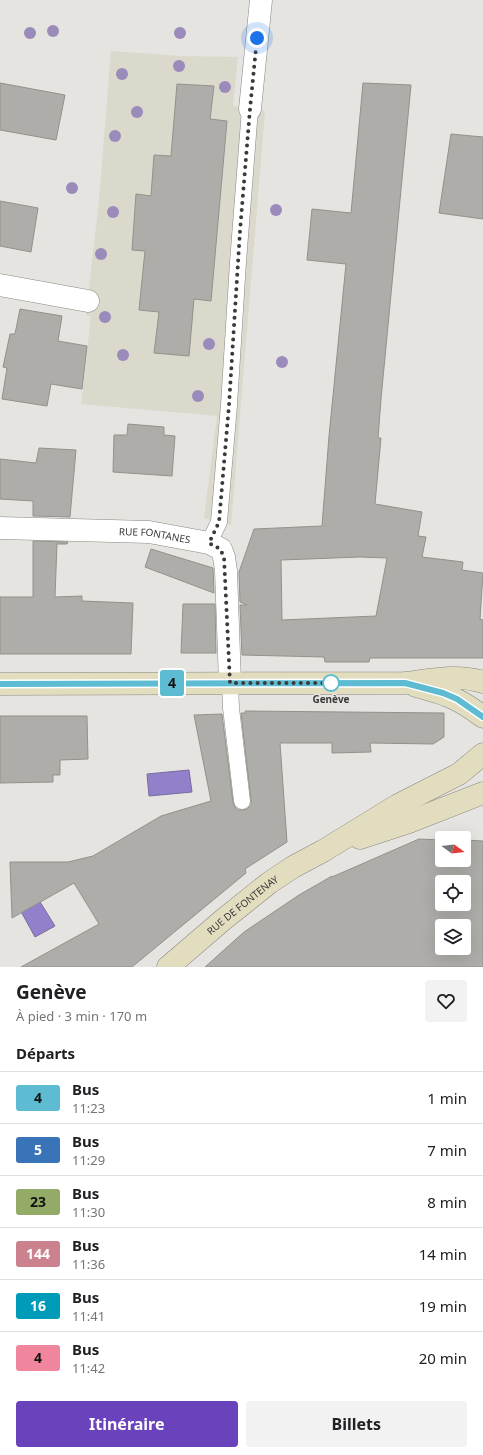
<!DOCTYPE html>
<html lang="fr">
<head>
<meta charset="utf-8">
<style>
  body { margin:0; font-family:"Noto Sans",sans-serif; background:#f2f2f2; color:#202124; height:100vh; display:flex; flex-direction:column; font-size:15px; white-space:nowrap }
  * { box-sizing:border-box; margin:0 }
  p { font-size:13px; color:#757577 }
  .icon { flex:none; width:22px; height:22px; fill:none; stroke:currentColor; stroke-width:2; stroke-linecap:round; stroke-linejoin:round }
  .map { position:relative; height:967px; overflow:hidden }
  .details { display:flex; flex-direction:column; background:#fff; flex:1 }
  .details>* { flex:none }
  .badge { padding:0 8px; border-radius:3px; font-size:14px; line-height:26px }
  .needle { width:26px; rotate:105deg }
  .fabs { position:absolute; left:435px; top:831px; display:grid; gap:8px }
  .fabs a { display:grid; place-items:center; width:36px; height:36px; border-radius:4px; background:#fff; box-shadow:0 4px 16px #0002; font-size:20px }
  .you { position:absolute; width:20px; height:20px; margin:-10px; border:3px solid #fff; border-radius:50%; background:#1a73e8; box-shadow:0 0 0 6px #1a73e833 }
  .map>.badge { position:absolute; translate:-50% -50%; box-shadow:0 0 0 2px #fff }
  h2 { padding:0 16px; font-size:15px; line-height:36px }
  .round { display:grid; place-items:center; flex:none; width:42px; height:42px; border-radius:4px; background:#f2f2f2 }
  .head { display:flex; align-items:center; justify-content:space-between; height:68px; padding:0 16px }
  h1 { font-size:19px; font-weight:700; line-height:30px }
  .cta { display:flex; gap:8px; margin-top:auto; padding:8px 16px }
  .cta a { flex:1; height:46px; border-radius:4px; background:#6a42bb; color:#fff; font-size:16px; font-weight:700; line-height:46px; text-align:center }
  .cta a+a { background:#f2f2f2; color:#202124 }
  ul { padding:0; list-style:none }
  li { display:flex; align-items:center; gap:12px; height:52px; padding:0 16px; border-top:1px solid #e0e0e0 }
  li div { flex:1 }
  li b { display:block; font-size:15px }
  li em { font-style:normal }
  li .badge { min-width:44px; font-weight:700; text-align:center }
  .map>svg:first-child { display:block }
</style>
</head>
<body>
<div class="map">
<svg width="483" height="967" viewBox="0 0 483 967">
  <rect width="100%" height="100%" fill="#e6e4e0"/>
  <path fill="#dbd8cc" d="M111,51L181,56L238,57L233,106L265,111L231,525L204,518L217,416L81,404L91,316L86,315L99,200Z"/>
  <path fill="#9280cb" stroke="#786b9f" d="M189,770L192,792L149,796L147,774Z
    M37,897L55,926L35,937L18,906Z"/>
  <path fill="#aeada9" stroke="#92918c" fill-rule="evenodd" d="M0,83L65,95L56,140L0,130Z
    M363,83L411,85L381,399L378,438H381L375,504L422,512L418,536L426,537L422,557L463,562L462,570L483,573L480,619L483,620V658H370L369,662H325L324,657L242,655L240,605H247L240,602L239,572L254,529L322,526L329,436L346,264L307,260L312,209L351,213ZM360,557L387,558L376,616L282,620L281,560Z
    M177,84L214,86L210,119L227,121L211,301L194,299L189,356L154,353L159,312L139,310L145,251L132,250L136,194L151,196L154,155L171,156Z
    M451,134L483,137V219L439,213Z
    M0,201L38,208L31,252L0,246Z
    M20,309L62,316L58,341L87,346L82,389L51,384L47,406L2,399L7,368L3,367L10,334H15Z
    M128,424L164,427V435L175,436L172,476L113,472L114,435H127Z
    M39,448L76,450L70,517L33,516V501L0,499V459L36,463Z
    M33,541L68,542L67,544H57L55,597L82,596V601L133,603L131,654H0V597H33Z
    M151,549L213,568L214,593L145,567Z
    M183,604H215L216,653H181Z
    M245,711L444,713V737L433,744L370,743L371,752L332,753V743H280L287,842L245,869L246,873L132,967H21L99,924L74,883L12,918L10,862H68L93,856L161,816L211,801L194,715L222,714L233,802L235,807L238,810H243L247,809L251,805V800L241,713H246Z
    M0,716H87L88,759L60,760V775H53V782L0,783Z
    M419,839L442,840V860H464V840L483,841V967H205L244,932L299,895L332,876V877ZM442,882H464V904H442ZM442,926H464V948H442Z"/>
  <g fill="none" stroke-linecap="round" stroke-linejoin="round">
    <g stroke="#888782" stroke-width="17">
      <path id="lane" d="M209,543L219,522L229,405L238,262L250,109
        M230,683L231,708L242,801"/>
    </g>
    <g stroke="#888782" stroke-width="23">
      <g id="street">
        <path d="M250,109L261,0"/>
        <path d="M0,285L88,301"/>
        <path id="s1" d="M0,528L149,532L209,543L221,549L224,557L226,571L230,683"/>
      </g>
    </g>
    <g stroke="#888782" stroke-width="23">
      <g id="secondary">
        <path d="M0,684L405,683C432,680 457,674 483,682"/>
        <path d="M416,686C445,694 459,698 483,717"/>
        <path d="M360,838L409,822L483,793"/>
        <path id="s2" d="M168,967L224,919L269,883L293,867L323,851L398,805L459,774L483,754"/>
      </g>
    </g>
    <use href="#lane" stroke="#fff" stroke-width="16"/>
    <use href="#street" stroke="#fff" stroke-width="22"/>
    <use href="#secondary" stroke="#e3ddc0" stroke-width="22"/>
  </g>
  <g fill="#9b8bbb">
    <circle cx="53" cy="31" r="6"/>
    <circle cx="30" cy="33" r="6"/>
    <circle cx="180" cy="33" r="6"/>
    <circle cx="179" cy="66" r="6"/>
    <circle cx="122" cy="74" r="6"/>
    <circle cx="225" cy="87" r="6"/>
    <circle cx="137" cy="112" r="6"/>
    <circle cx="115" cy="136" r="6"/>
    <circle cx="72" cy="188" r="6"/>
    <circle cx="276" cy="210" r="6"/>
    <circle cx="113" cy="212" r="6"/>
    <circle cx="101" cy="254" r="6"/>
    <circle cx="105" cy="317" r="6"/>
    <circle cx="209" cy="344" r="6"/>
    <circle cx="123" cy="355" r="6"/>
    <circle cx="282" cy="362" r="6"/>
    <circle cx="198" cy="396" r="6"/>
  </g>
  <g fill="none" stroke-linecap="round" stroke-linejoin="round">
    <g stroke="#fff" stroke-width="9">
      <path id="line" d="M0,684L405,683L443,693L457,699L483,717"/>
    </g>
    <use href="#line" stroke="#5dbcd2" stroke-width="6"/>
    <path stroke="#3a3a38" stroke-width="4" stroke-dasharray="0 7.2" d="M257,38L250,109L240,231L229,405L219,522L209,543L220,549L224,557L230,683H336H331"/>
  </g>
  <circle fill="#fff" stroke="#5dbcd2" stroke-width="2" cx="331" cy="683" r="8"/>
  <g text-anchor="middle" stroke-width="3" stroke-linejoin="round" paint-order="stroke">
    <g font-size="10" fill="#3a3a38" stroke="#e6e4e0">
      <text dy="4" stroke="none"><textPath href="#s1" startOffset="155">RUE FONTANES</textPath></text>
      <text dy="4" stroke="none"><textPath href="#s2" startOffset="97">RUE DE FONTENAY</textPath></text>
    </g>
    <g font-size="10" font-weight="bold" fill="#3a3a38" stroke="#e6e4e0">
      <text x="331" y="703">Genève</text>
    </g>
  </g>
</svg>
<div class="fabs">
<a><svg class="needle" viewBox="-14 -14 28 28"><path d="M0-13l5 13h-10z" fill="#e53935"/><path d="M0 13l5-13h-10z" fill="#757577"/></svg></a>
<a><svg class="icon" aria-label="locate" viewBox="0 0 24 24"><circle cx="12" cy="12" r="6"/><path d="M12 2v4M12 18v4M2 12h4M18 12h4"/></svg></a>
<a><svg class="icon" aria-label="layers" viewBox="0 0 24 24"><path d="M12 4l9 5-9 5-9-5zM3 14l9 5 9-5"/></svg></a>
</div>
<div class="you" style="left:257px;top:38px"></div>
<b class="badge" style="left:172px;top:683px;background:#5dbcd2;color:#111">4</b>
</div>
<section class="details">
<div class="head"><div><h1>Genève</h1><p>À pied · 3 min · 170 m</p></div><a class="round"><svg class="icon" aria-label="heart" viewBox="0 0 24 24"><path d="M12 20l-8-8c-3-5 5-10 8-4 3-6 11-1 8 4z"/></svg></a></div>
<h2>Départs</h2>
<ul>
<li><span class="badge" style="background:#5dbcd2;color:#111">4</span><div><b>Bus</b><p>11:23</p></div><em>1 min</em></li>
<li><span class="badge" style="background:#3974b9;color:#fff">5</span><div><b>Bus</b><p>11:29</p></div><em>7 min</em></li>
<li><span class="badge" style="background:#94ab68;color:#111">23</span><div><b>Bus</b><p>11:30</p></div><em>8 min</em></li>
<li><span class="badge" style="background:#cc828e;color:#fff">144</span><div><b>Bus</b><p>11:36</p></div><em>14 min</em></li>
<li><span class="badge" style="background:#009bb9;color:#fff">16</span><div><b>Bus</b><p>11:41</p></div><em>19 min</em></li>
<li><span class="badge" style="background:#f0869d;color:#111">4</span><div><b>Bus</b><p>11:42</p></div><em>20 min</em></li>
</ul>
<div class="cta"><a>Itinéraire</a><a>Billets</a></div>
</section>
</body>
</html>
